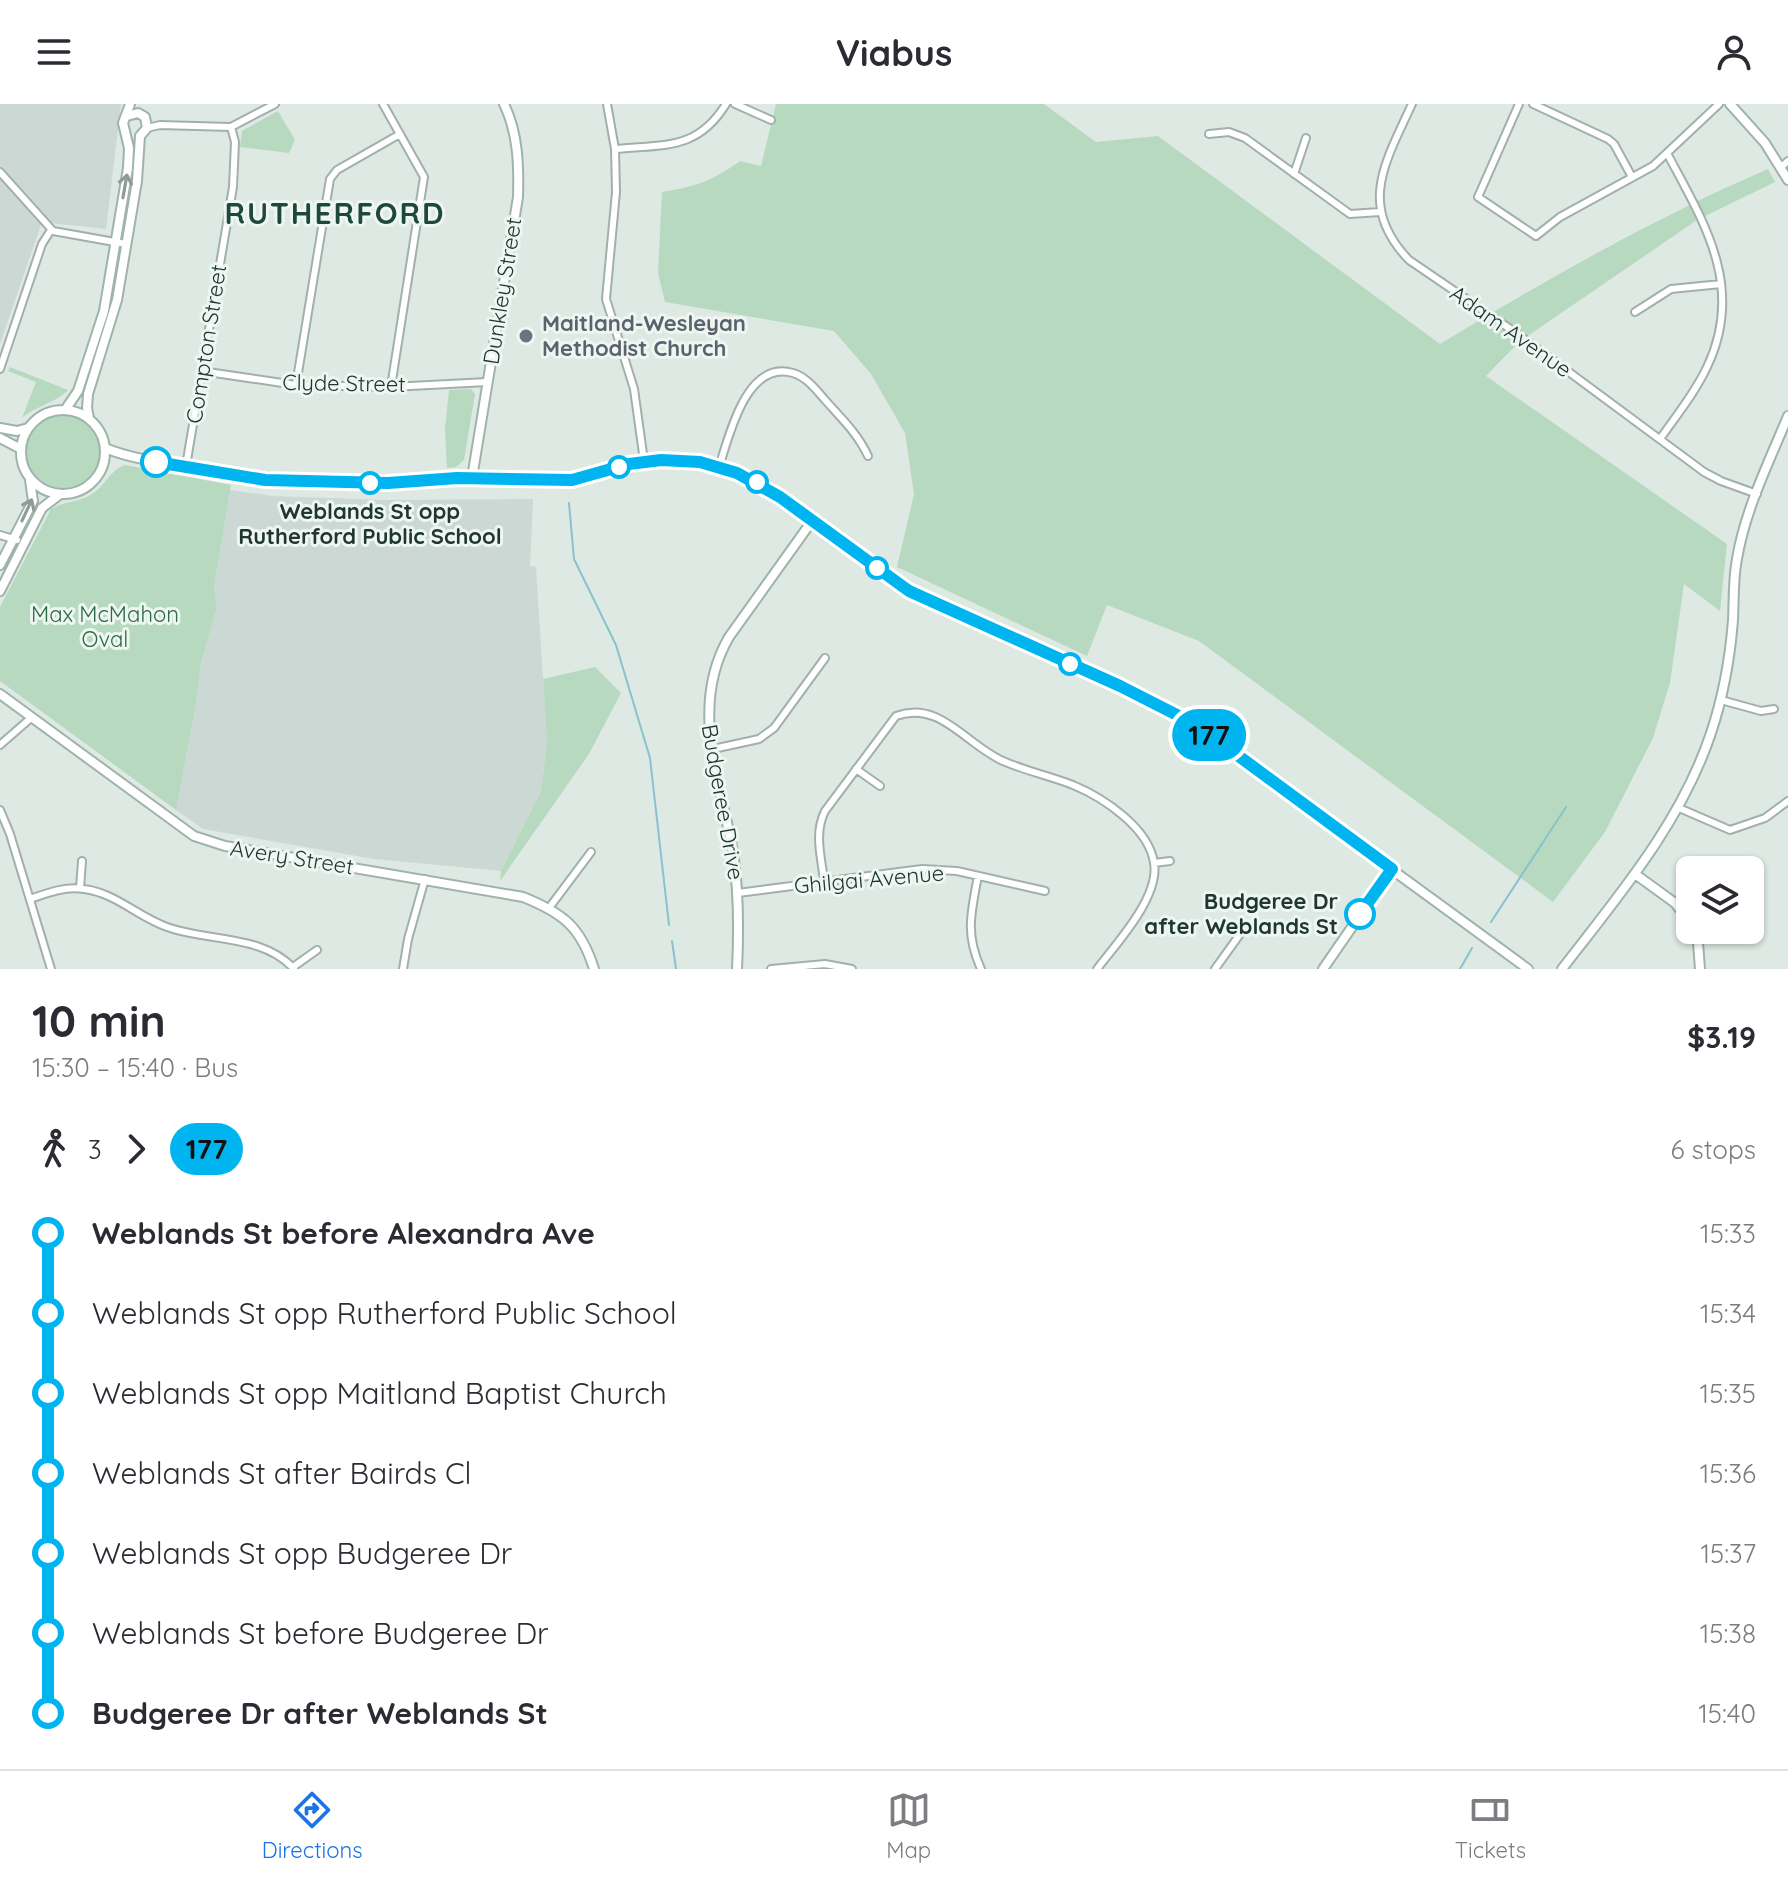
<!DOCTYPE html>
<html lang="en">
<head>
<meta charset="utf-8">
<style>
  body { margin:0; font-family:Quicksand,sans-serif; background:#f2f2f3; color:#2b2b33; height:100vh; display:flex; flex-direction:column; font-size:30px; white-space:nowrap }
  * { box-sizing:border-box; margin:0 }
  p { font-size:26px; color:#7c7c81 }
  .icon { flex:none; width:44px; height:44px; fill:none; stroke:currentColor; stroke-width:2; stroke-linecap:round; stroke-linejoin:round }
  .map { position:relative; height:865px; overflow:hidden }
  .sheet { display:flex; flex-direction:column; background:#fff; flex:1 }
  .sheet>* { flex:none }
  .badge { padding:0 16px; border-radius:26px; font-size:28px; line-height:52px }
  .buttons { position:absolute; left:1676px; top:752px; display:grid; gap:16px }
  .buttons a { display:grid; place-items:center; width:88px; height:88px; border-radius:12px; background:#fff; box-shadow:0 2px 6px #0004; font-size:40px }
  .map>.badge { position:absolute; translate:-50% -50%; box-shadow:0 0 0 4px #fff }
  .legs { display:flex; align-items:center; gap:12px; height:88px; padding:0 32px; font-size:26px }
  .legs p { margin-inline-start:auto }
  .head { display:flex; align-items:center; justify-content:space-between; height:136px; padding:0 32px }
  h1 { font-size:44px; font-weight:700; line-height:60px }
  ul { padding:0 32px; list-style:none }
  li { display:flex; align-items:center; gap:28px; height:80px; font-size:30px }
  li i { display:grid; place-items:center; width:12px; height:100%; margin:0 10px; background:currentColor }
  li i::after { content:''; width:20px; height:20px; margin:-10px; border:6px solid; border-radius:50%; background:#fff }
  li p { margin-inline-start:auto }
  li:first-child i { background:linear-gradient(#0000 50%,currentColor 0) }
  li:last-child i { background:linear-gradient(currentColor 50%,#0000 0) }
  header { display:flex; justify-content:space-between; align-items:center; height:104px; padding:0 32px; background:#fff; font-size:36px; font-weight:700 }
  .dock { display:flex; justify-content:space-around; align-items:center; height:112px; border-top:2px solid #e1e1e2; background:#fff; font-size:22px; color:#7c7c81 }
  .dock a { display:grid; justify-items:center; gap:4px }
  .dock .current { color:#1a73e8 }
  .map>svg:first-child { display:block }
</style>
</head>
<body>
<header><svg class="icon" aria-label="menu" viewBox="0 0 24 24"><path d="M4 6h16M4 12h16M4 18h16"/></svg>Viabus<svg class="icon" aria-label="person" viewBox="0 0 24 24"><circle cx="12" cy="8" r="4"/><path d="M4 21q1-7 8-7t8 7"/></svg></header>
<div class="map">
<svg width="1788" height="865" viewBox="0 0 1788 865">
  <rect width="100%" height="100%" fill="#dee9e4"/>
  <path fill="#ccd8d3" d="M0,0H121L106,125L42,118L0,240Z
    M230,386L273,392L387,396L533,395L530,462L536,463L547,638L541,687L501,767L374,755L203,725L176,706L196,600L201,559L217,503L214,483Z"/>
  <path fill="#b7d9c0" d="M776,0H1044L1096,38L1158,32L1440,240C1546,176 1654,114 1768,65L1775,78L1697,116L1519,238L1486,272L1727,440L1720,507L1684,480L1670,579L1653,634L1605,728L1553,798L1199,537L1107,501L1087,552L897,463L914,390L905,329L871,270L834,227L665,198L658,169L662,88C694,83 713,77 740,57L761,62Z
    M278,7L295,36L289,49L240,43L242,27Z
    M10,263L68,286C59,297 36,302 22,314L36,278L8,267Z
    M471,285L475,290L464,356L456,363L447,364L445,325L449,286Z
    M26 347a38 38 0 1 1 76 0a38 38 0 1 1-76 0Z
    M125,361L231,381L214,483L217,503L201,559L196,600L176,706L0,577V503L51,405C63,397 79,399 92,390C106,381 110,366 125,361Z
    M595,563L621,589L589,650L500,777L501,767L541,687L547,638L543,575Z"/>
  <g fill="none" stroke-linecap="round" stroke-linejoin="round">
    <path stroke="#88c2cc" stroke-width="2" d="M569,399L574,455L616,541L650,654L669,821
      M1491,818L1566,703
      M672,837L676,865
      M1460,865L1472,844"/>
    <g stroke="#a1b0ab" stroke-width="10">
      <path id="street" d="M383,0L424,73L391,283
        M607,0L615,45L616,88L606,195L634,285L644,357
        M735,0L771,16
        M1412,0C1385,59 1357,102 1409,156L1519,231L1704,368L1721,377L1757,390
        M1519,0L1478,93L1536,132L1560,113L1653,62L1719,0
        M1533,0L1608,35L1614,40L1632,73
        M147,24L160,21L231,23L275,0
        M1209,30L1229,28L1245,34L1350,110L1380,108
        M615,45C664,40 697,47 726,0
        M1781,63L1788,57
        M0,68L53,127L126,140
        M1294,70L1306,34
        M1635,208L1671,185L1721,180
        M0,265L42,140L51,126
        M201,267L296,281L391,283L487,278
        M296,281L330,75L337,66L400,30
        M1660,335C1676,312 1695,289 1707,263C1745,184 1705,120 1668,51
        M186,362L233,83L235,38L231,23
        M719,363C729,333 746,255 793,269C807,273 817,287 826,297C842,315 858,330 868,352
        M0,431L17,436
        M1721,596L1761,607L1774,605
        M0,641L32,613
        M713,645L759,635L774,624L825,554
        M856,665L880,682
        M1679,704L1730,726L1765,714L1788,697
        M0,706L10,730L51,865
        M1154,759L1170,757
        M978,772C971,809 965,830 981,865
        M824,776C821,752 814,729 825,707L896,612C940,596 965,640 1003,657C1026,667 1050,672 1073,681C1104,694 1149,724 1154,759C1160,793 1116,840 1097,865
        M80,784L82,757
        M738,789L922,765L957,767L1045,787
        M30,795C47,789 65,782 84,785C116,789 138,813 167,823C208,838 263,830 294,865
        M549,804L591,748
        M293,863L317,846
        M403,865L408,835L425,775
        M771,865L825,860L852,865
        M1215,865L1243,826"/>
    </g>
    <g stroke="#9eb4ab" stroke-width="12">
      <path id="secondary" d="M1730,0L1765,39L1788,76
        M127,12L138,9L145,13L147,24L140,32
        M21 348a42 42 0 1 1 84 0a42 42 0 1 1-84 0Z
        M65,306L78,287L104,207L128,64L129,44L123,19L130,0
        M89,314L87,304L88,290L117,196L137,77L140,32
        M0,324L17,327L28,324
        M0,334L21,345
        M105,344C132,355 159,358 188,362C257,374 321,381 392,379C414,379 436,375 459,374C495,373 531,379 568,376C588,374 607,367 626,361C649,355 675,354 698,358C785,372 839,451 913,489C1007,538 1108,569 1198,624L1528,865
        M472,374L518,93C519,61 518,29 504,0
        M0,461L33,397L30,376
        M0,487L42,404L59,391
        M0,590L194,732L225,742L523,793C563,809 581,823 594,865
        M1635,770L1675,799L1690,818
        M1693,826L1698,839L1700,865
        M737,865C739,825 739,788 733,748C720,675 689,602 729,533L812,417
        M1323,865L1392,765
        M1562,865C1619,791 1681,719 1711,629C1723,593 1730,555 1733,516C1734,496 1733,475 1737,455C1745,406 1769,358 1788,312"/>
    </g>
    <use href="#street" stroke="#fff" stroke-width="6"/>
    <use href="#secondary" stroke="#fff" stroke-width="8"/>
  </g>
  <defs><path id="oneway-shaft" d="M-6 0H5M1.5-3L5.5 0L1.5 3" fill="none" stroke-width="1.6" stroke-linecap="round" stroke-linejoin="round" transform="scale(2)"/></defs>
  <g stroke="#909b98">
    <use href="#oneway-shaft" transform="translate(125 82) rotate(-80)"/>
    <use href="#oneway-shaft" transform="translate(27 406) rotate(-65)"/>
  </g>
  <g fill="none" stroke-linecap="round" stroke-linejoin="round">
    <g stroke="#fff" stroke-width="18">
      <path id="line-1" d="M156,358L265,376L388,379L457,374L572,376L629,360L661,356L700,358L737,369L780,393L909,487L1120,582L1179,612L1225,642L1392,765L1360,810"/>
    </g>
    <use href="#line-1" stroke="#00b5ef" stroke-width="12"/>
  </g>
  <circle fill="#6b7280" stroke="#eef6f2" stroke-width="3" cx="526" cy="232" r="8"/>
  <g fill="#fff" stroke="#00b5ef" stroke-width="4">
    <circle cx="156" cy="358" r="14"/>
    <circle cx="619" cy="363" r="10"/>
    <circle cx="757" cy="378" r="10"/>
    <circle cx="370" cy="379" r="10"/>
    <circle cx="877" cy="464" r="10"/>
    <circle cx="1070" cy="560" r="10"/>
    <circle cx="1360" cy="810" r="14"/>
  </g>
  <g text-anchor="middle" stroke-width="6" stroke-linejoin="round" paint-order="stroke">
    <g font-size="22" fill="#203731" stroke="#eef6f2">
      <text transform="translate(502 187) rotate(-81)" y="8">Dunkley Street</text>
      <text transform="translate(1511 227) rotate(35)" y="8">Adam Avenue</text>
      <text transform="translate(206 240) rotate(-81)" y="8">Compton Street</text>
      <text transform="translate(344 279) rotate(1)" y="8">Clyde Street</text>
      <text transform="translate(723 698) rotate(80)" y="8">Budgeree Drive</text>
      <text transform="translate(292 753) rotate(9)" y="8">Avery Street</text>
      <text transform="translate(869 775) rotate(-5)" y="8">Ghilgai Avenue</text>
    </g>
    <g font-size="22" font-weight="bold" fill="#5b616d" stroke="#eef6f2" text-anchor="start">
      <text x="542" y="227">Maitland-Wesleyan<tspan x="542" dy="25">Methodist Church</tspan></text>
    </g>
    <g font-size="22" font-weight="bold" fill="#203731" stroke="#eef6f2">
      <text x="370" y="415">Weblands St opp<tspan x="370" dy="25">Rutherford Public School</tspan></text>
      <text x="1338" y="805" text-anchor="end">Budgeree Dr<tspan x="1338" dy="25">after Weblands St</tspan></text>
    </g>
    <g font-size="22" fill="#2d6b44" stroke="#eef6f2">
      <text x="105" y="518">Max McMahon<tspan x="105" dy="25">Oval</tspan></text>
    </g>
    <g font-size="30" font-weight="bold" letter-spacing="2" fill="#1e483d" stroke="#eef6f2">
      <text x="335" y="120">RUTHERFORD</text>
    </g>
  </g>
</svg>
<div class="buttons">
<a><svg class="icon" aria-label="layers" viewBox="0 0 24 24"><path d="M12 4l9 5-9 5-9-5zM3 14l9 5 9-5"/></svg></a>
</div>
<b class="badge" style="left:1209px;top:631px;background:#00b5ef;color:#111">177</b>
</div>
<section class="sheet">
<div class="head"><div><h1>10 min</h1><p>15:30 – 15:40 · Bus</p></div><b>$3.19</b></div>
<div class="legs"><svg class="icon" aria-label="walk" viewBox="0 0 24 24"><circle cx="13" cy="4" r="2"/><path d="M13 8l-2 6 4 7M11 14l-3 7M7 12l3-4h3l4 4"/></svg>3<svg class="icon" aria-label="forward" viewBox="0 0 24 24"><path d="M9 5l7 7-7 7"/></svg><b class="badge" style="background:#00b5ef;color:#111">177</b><p>6 stops</p></div>
<ul>
<li><i style="color:#00b5ef"></i><b>Weblands St before Alexandra Ave</b><p>15:33</p></li>
<li><i style="color:#00b5ef"></i><span>Weblands St opp Rutherford Public School</span><p>15:34</p></li>
<li><i style="color:#00b5ef"></i><span>Weblands St opp Maitland Baptist Church</span><p>15:35</p></li>
<li><i style="color:#00b5ef"></i><span>Weblands St after Bairds Cl</span><p>15:36</p></li>
<li><i style="color:#00b5ef"></i><span>Weblands St opp Budgeree Dr</span><p>15:37</p></li>
<li><i style="color:#00b5ef"></i><span>Weblands St before Budgeree Dr</span><p>15:38</p></li>
<li><i style="color:#00b5ef"></i><b>Budgeree Dr after Weblands St</b><p>15:40</p></li>
</ul>
</section>
<nav class="dock">
<a class="current"><svg class="icon" aria-label="directions" viewBox="0 0 24 24"><path d="M12 3l9 9-9 9-9-9zM9 14v-3h6M13 9l2 2-2 2"/></svg>Directions</a>
<a><svg class="icon" aria-label="map" viewBox="0 0 24 24"><path d="M3 6l6-2 6 2 6-2v14l-6 2-6-2-6 2zM9 4v14M15 6v14"/></svg>Map</a>
<a><svg class="icon" aria-label="tickets" viewBox="0 0 24 24"><path d="M3 7h18v10H3zM15 7v10"/></svg>Tickets</a>
</nav>
</body>
</html>
